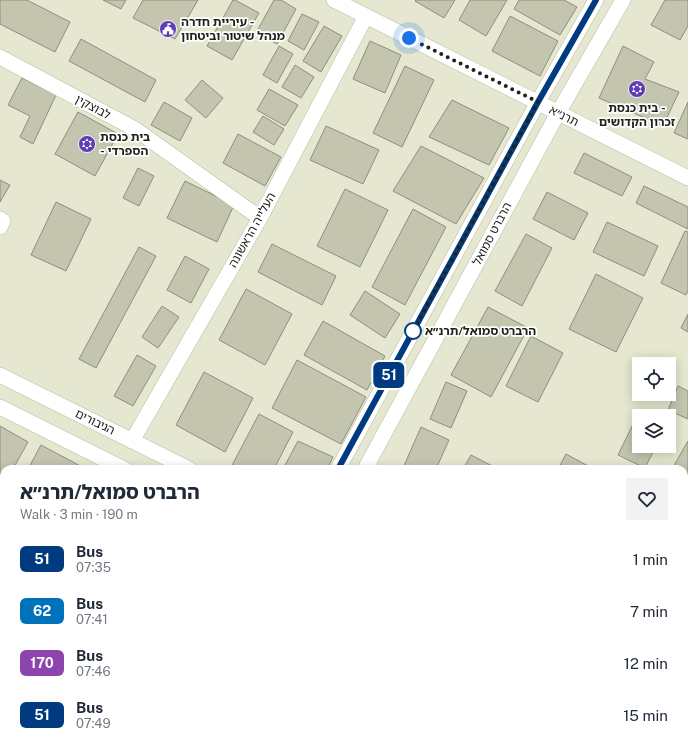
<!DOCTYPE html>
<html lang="en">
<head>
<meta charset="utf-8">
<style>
  body { margin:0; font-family:"Public Sans","Noto Sans Hebrew",sans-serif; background:#f2f2f3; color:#1f2937; height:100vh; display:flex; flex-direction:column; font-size:15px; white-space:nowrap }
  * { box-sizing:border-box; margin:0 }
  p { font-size:13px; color:#747a83 }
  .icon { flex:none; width:22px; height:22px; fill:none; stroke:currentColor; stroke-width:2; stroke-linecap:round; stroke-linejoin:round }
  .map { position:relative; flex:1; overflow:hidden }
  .drawer { position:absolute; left:0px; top:465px; width:688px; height:284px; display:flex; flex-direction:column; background:#fff; border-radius:12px 12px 0 0; box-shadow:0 2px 10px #0003 }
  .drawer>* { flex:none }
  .badge { padding:0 8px; border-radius:6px; font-size:14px; line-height:26px }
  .tools { position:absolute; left:632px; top:357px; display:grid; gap:8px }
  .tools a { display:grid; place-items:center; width:44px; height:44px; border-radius:0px; background:#fff; box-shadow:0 2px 10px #0003; font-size:20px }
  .you { position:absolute; width:20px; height:20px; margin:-10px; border:3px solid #fff; border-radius:50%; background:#1a73e8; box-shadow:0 0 0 6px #1a73e833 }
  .map>.badge { position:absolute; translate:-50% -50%; box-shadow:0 0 0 2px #fff }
  .round { display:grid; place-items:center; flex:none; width:42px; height:42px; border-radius:0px; background:#f2f2f3 }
  .overview { display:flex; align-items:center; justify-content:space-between; height:68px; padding:0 20px }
  h1 { font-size:19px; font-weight:800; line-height:30px }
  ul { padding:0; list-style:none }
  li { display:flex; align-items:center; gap:12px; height:52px; padding:0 20px }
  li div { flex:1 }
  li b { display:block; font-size:15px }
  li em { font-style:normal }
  li .badge { min-width:44px; font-weight:700; text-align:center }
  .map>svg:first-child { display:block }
</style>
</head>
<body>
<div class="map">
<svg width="688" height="749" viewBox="0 0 688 749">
  <rect width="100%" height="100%" fill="#e5e7d0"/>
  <path fill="#c3c5af" stroke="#8e8f7b" d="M0,0H27L70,22L55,52L0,24Z
    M103,0H126L121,9Z
    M143,0H198L175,39L133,18Z
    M233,0H235L259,13L232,60L207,46Z
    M274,0H281L296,9L277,44L256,33Z
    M416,0H455L444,18L415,1Z
    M470,0H507L486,36L459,20Z
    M519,0H564L577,7L560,35L514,9Z
    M665,0H688V26L680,40L651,25Z
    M302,14L319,22L304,50L288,41Z
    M510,16L558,41L540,76L492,51Z
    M324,26L342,36L321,72L303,61Z
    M81,39L156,80L145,102L69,61Z
    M370,41L401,55L385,93L353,79Z
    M279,46L293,54L277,83L263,75Z
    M623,46L654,62L645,79L679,92L663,126L599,98Z
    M295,65L314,77L301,98L282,87Z
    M405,66L434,80L402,147L373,133Z
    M22,78L56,95L33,144L20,137L30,116L8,105Z
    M202,80L223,98L206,118L185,100Z
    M269,89L298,105L285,126L257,110Z
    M452,100L509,128L489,165L429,137Z
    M164,102L192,118L180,141L151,125Z
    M688,102V139L674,133Z
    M78,112L118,134L95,176L55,154Z
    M263,116L284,129L274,145L253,132Z
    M326,126L379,150L363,184L310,160Z
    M238,134L281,157L265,186L223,163Z
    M421,146L484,178L456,224L393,191Z
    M584,153L632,177L622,196L574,173Z
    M138,168L154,176L139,206L123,198Z
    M0,180L10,185L0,202Z
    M185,181L234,205L217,242L167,218Z
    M644,186L688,207V229L636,203Z
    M345,189L388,210L360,267L317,246Z
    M547,192L588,213L574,240L533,219Z
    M56,202L91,219L66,271L31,255Z
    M413,209L446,227L405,305L372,287Z
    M607,222L658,246L644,276L593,252Z
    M685,231L688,232V291L686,295L661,283Z
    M526,234L552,248L522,306L495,291Z
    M272,244L336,276L322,305L258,272Z
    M139,247L156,256L96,368L79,359Z
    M185,256L209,269L191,303L167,290Z
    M596,274L643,298L616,352L569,329Z
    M246,289L292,314L265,365L219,340Z
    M365,291L400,314L385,338L350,315Z
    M162,306L179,317L158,348L142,337Z
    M488,307L528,328L491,397L451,375Z
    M688,314V332L681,328Z
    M323,321L385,356L367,390L304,355Z
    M531,336L563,353L538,402L506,386Z
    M137,355L156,366L133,406L114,396Z
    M297,360L366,397L341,444L272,408Z
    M204,372L253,398L225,452L176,425Z
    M446,382L467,391L451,428L430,419Z
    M678,386L688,391V419L668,410Z
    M259,414L293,432L274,469H230Z
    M637,416L639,417V446H656L645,468L618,455Z
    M0,426L28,442L13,469H4V486L0,494Z
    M421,427L449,440L436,469H406L403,468Z
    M298,441L333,457L327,469H283Z
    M688,441V482L684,480V469H672Z
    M41,445L86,469H28Z
    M566,454L590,467L589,469H558Z
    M471,455L498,469H463Z
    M688,518V560L684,558V525Z
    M4,544V566L0,564V551Z
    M684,586L688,589V667L684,674Z
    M0,628L4,630V677L0,685Z
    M19,745H66L64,749H17Z
    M142,745H175L173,749H140Z
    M294,745H326L334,749H292Z
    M356,745H387L385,749H354Z
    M471,745H529L527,749H475L470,747Z
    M565,745H573L580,749H563Z
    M615,745H645L653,749H613Z"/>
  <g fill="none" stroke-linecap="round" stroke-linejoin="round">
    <g stroke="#babba6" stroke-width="16">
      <path id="minor" d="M334,0L688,178
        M0,57L135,129L260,218
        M0,219L3,221L0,227
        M0,375L189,469
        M0,407L124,469
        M132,441L260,218L366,16
        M338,469L538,102L596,0
        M365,469L558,113L623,0
        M0,612L4,615
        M684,713L688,715
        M684,736L688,734
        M190,749L192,745
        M219,749L221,745
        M438,749L441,745
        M671,749L673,745"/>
    </g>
    <use href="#minor" stroke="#fff" stroke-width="15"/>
  </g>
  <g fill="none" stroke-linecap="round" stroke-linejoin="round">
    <g stroke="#fff" stroke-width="9">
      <path id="line" d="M338,469L538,102L596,0"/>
    </g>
    <use href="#line" stroke="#003b80" stroke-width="6"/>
    <path stroke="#21221a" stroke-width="4" stroke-dasharray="0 7.2" d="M409,38L538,102L412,333L413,331"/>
  </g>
  <defs>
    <g id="civic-disc" transform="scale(0.9)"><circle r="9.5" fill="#5f3db5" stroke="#fff"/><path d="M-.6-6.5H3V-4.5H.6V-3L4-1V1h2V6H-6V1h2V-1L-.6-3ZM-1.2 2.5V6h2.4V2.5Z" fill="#fff"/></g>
    <g id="synagogue-disc" transform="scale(0.9)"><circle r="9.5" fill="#5f3db5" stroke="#fff"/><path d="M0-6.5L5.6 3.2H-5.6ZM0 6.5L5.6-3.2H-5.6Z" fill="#fff"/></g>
  </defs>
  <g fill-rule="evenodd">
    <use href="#civic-disc" x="168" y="29"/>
    <use href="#synagogue-disc" x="637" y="89"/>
    <use href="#synagogue-disc" x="87" y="144"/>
  </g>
  <circle fill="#fff" stroke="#003b80" stroke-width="2" cx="413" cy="331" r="8"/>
  <g text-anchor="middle" stroke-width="3.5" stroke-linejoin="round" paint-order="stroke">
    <g font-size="12" font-weight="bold" fill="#21221a" stroke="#fff" text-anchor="start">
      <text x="181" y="26">עיריית חדרה -<tspan x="181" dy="14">מנהל שיטור וביטחון</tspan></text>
      <text x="637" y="112" text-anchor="middle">בית כנסת -<tspan x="637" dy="14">זכרון הקדושים</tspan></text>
      <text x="100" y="141">בית כנסת<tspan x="100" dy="14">- הספרדי</tspan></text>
    </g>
    <g font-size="12" fill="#21221a" stroke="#fff">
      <text transform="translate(93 107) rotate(28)" y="4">לבוצקין</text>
      <text transform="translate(564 116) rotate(27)" y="4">תרנ״א</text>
      <text transform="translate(252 230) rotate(-61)" y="4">העלייה הראשונה</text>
      <text transform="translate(492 234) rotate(-62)" y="4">הרברט סמואל</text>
      <text transform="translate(95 422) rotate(26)" y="4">הגיבורים</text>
    </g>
    <g font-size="12" font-weight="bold" fill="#21221a" stroke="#fff" text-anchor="start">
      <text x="425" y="335">הרברט סמואל/תרנ״א</text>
    </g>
  </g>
</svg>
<div class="tools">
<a><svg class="icon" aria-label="locate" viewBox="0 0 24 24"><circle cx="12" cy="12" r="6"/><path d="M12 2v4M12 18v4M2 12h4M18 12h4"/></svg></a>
<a><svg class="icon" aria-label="layers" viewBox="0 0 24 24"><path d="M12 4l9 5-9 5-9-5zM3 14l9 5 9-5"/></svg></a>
</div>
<div class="you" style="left:409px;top:38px"></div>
<b class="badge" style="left:389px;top:375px;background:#003b80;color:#fff">51</b>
<section class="drawer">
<div class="overview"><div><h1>הרברט סמואל/תרנ״א</h1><p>Walk · 3 min · 190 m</p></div><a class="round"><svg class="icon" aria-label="heart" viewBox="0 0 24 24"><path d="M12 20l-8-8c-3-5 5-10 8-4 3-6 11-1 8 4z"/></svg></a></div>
<ul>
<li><span class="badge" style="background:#003b80;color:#fff">51</span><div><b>Bus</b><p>07:35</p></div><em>1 min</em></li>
<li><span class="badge" style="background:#0072bc;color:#fff">62</span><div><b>Bus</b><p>07:41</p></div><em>7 min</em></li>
<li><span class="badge" style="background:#8e44ad;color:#fff">170</span><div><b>Bus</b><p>07:46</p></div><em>12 min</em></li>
<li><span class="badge" style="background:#003b80;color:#fff">51</span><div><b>Bus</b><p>07:49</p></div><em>15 min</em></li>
</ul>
</section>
</div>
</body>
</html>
